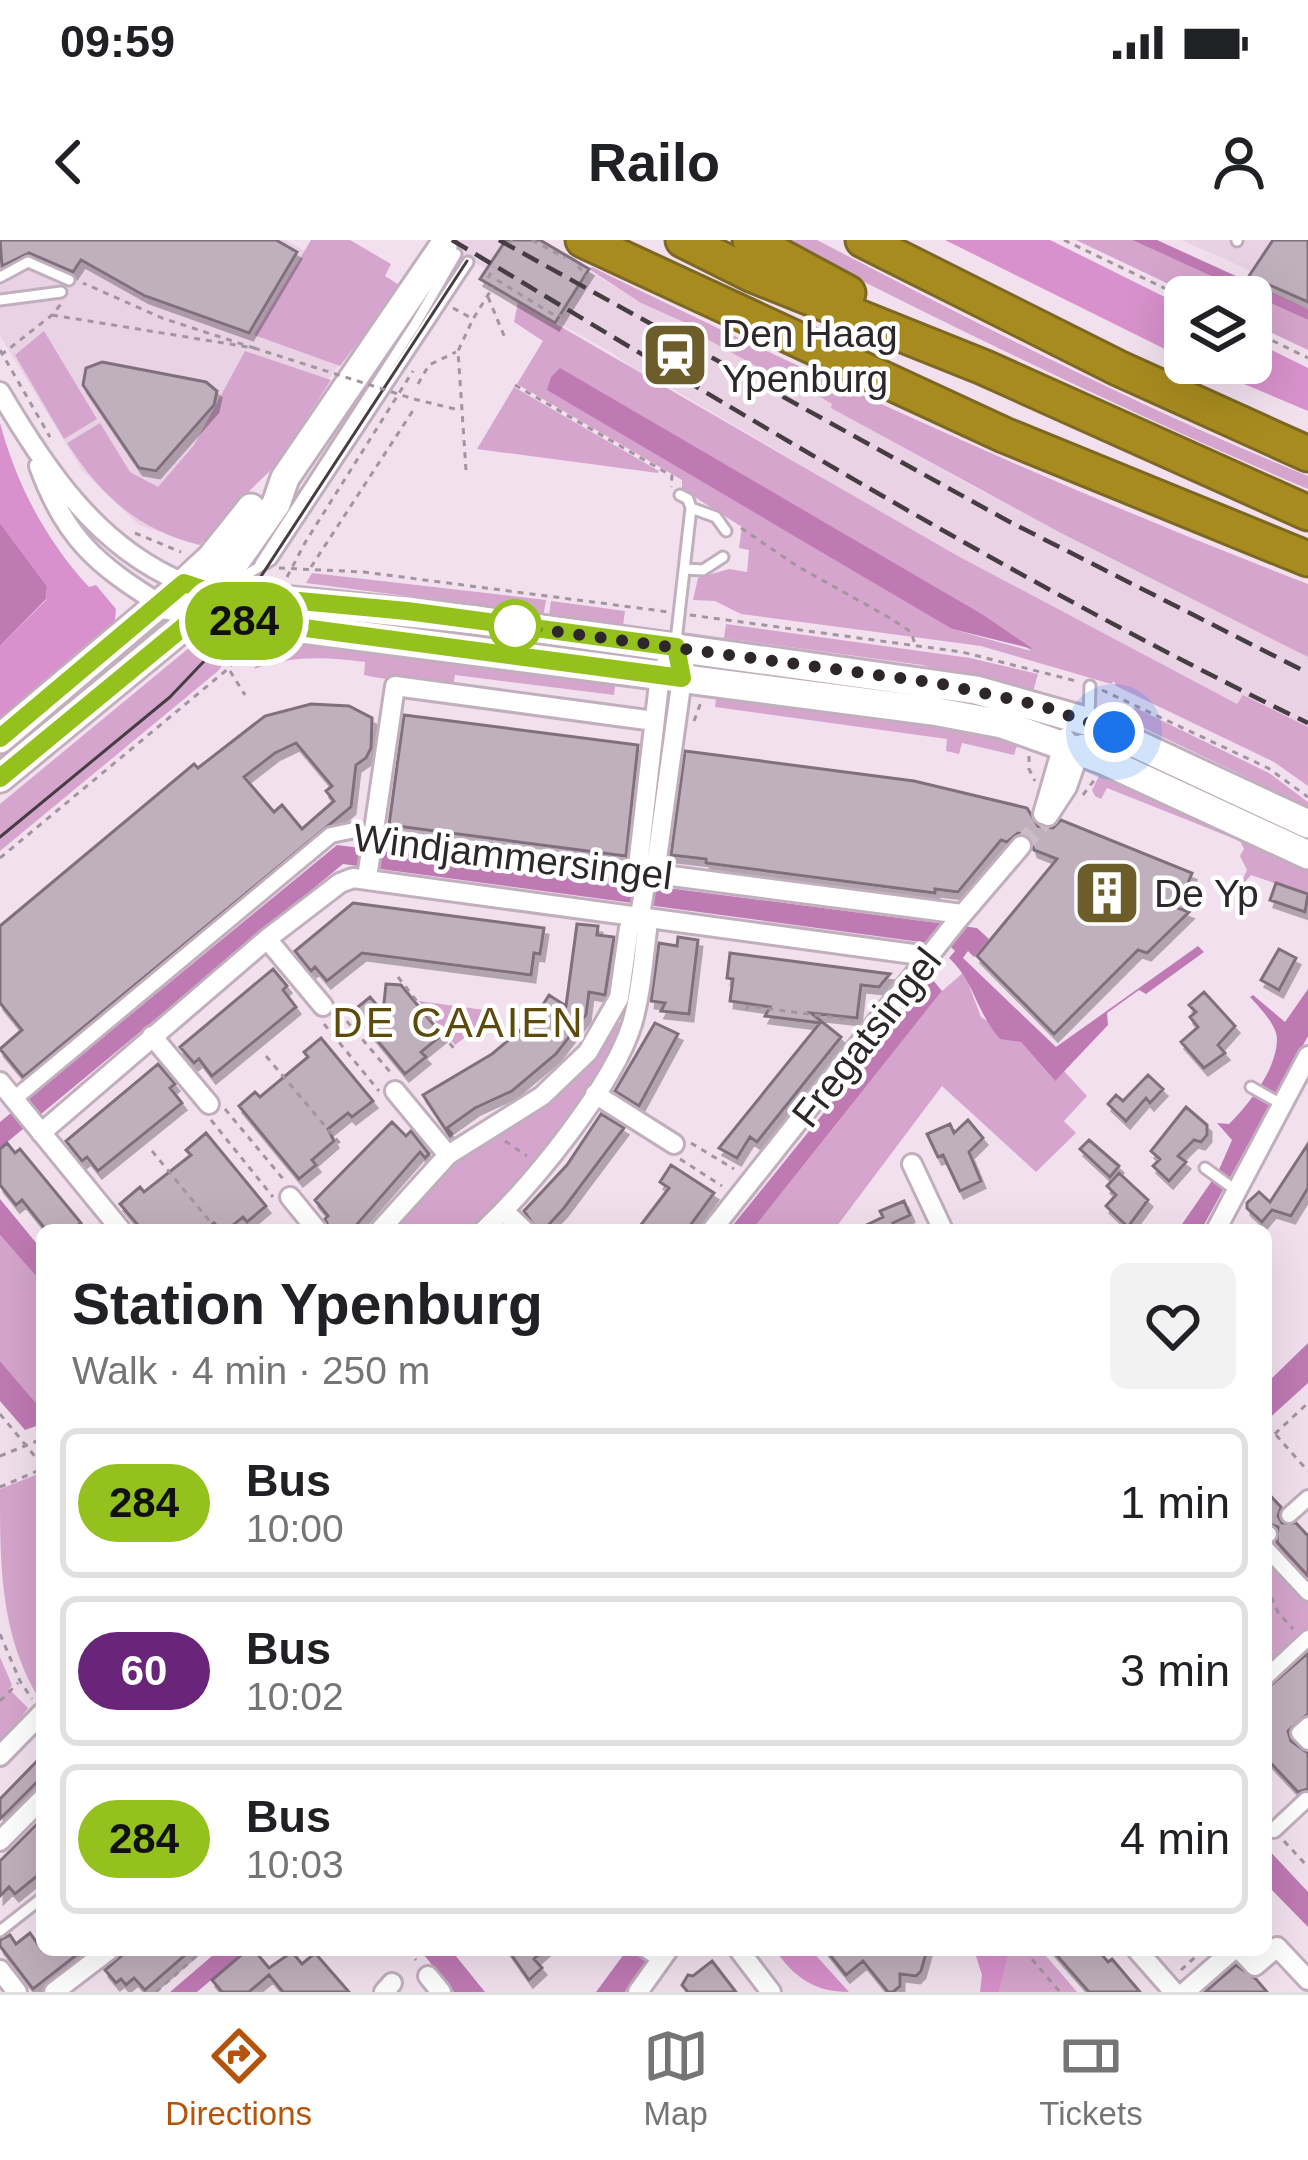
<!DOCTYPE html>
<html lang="en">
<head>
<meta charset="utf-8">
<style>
  body { margin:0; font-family:Helvetica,sans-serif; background:#f2f2f2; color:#202124; height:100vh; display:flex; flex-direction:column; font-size:45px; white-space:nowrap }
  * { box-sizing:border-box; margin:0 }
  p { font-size:39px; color:#757577 }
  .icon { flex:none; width:66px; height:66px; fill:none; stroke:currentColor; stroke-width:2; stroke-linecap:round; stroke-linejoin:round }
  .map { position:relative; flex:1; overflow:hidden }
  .drawer { position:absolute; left:36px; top:984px; width:1236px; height:732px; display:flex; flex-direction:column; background:#fff; border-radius:18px; box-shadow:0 12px 48px #0002 }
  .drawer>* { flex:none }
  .badge { padding:0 24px; border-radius:39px; font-size:42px; line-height:78px }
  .controls { position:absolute; left:1164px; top:36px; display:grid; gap:24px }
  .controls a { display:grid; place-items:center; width:108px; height:108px; border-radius:18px; background:#fff; box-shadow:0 12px 48px #0002; font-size:60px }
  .you { position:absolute; width:60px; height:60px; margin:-30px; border:9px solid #fff; border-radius:50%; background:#1a73e8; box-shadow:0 0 0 18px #1a73e833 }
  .map>.badge { position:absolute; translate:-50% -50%; box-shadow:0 0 0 6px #fff }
  .round { display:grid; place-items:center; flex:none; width:126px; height:126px; border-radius:18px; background:#f2f2f2 }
  .headline { display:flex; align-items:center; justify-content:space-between; height:204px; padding:0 36px }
  h1 { font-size:57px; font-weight:600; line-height:90px }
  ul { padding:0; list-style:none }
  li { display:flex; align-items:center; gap:36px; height:150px; margin:0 24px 18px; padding:0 12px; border:6px solid #e0e0e0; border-radius:18px }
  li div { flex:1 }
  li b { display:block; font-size:45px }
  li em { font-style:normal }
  li .badge { min-width:132px; font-weight:700; text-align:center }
  .status { display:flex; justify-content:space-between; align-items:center; height:84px; padding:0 60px; background:#fff; direction:ltr }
  .status svg { height:33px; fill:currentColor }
  header { display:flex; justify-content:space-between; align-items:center; height:156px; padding:0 36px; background:#fff; font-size:54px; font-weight:600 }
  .dock { display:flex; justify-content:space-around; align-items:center; height:168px; border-top:3px solid #e0e0e0; background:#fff; font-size:33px; color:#757577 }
  .dock a { display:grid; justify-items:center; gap:6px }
  .dock .active { color:#b45309 }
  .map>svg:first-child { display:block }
</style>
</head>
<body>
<div class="status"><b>09:59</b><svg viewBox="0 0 49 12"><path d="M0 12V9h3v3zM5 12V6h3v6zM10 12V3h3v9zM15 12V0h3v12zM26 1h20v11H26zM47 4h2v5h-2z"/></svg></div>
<header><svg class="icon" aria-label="back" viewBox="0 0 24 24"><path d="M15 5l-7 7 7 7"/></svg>Railo<svg class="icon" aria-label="person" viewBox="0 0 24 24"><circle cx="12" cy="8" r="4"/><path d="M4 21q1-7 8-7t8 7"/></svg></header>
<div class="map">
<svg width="1308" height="1752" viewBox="0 0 1308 1752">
  <defs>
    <filter id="shadow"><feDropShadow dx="4" dy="7" stdDeviation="0" flood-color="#0004"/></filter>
  </defs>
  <rect width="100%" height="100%" fill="#f2e0ef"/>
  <path fill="#ead2e5" d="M0,0H286L386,59L207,308L139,285L82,230L0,96Z
    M435,0H540L641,63L698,89L697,93L811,157L814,153L833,164L832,168L976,248L1308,417V492L1243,456L1238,465L952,314L666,145L663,149L609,111L480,39L486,29Z
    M1181,0H1308V60L1227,20Z"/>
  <path fill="#d6a5cd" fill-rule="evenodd" d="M311,0H350L391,24L385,36L401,46L340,126L254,95Z
    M782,0H817C978,84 1139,167 1308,236V249C1129,173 955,89 782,0Z
    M1076,0H1132L1308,80V110L1251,83V57H1196Z
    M592,27C826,142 1064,250 1308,344V417L1059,292L831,168L832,164L815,154L812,157L696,93L697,88L641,63L589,29Z
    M518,62L956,315L1237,464L1243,455L1308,487V546L1274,522L1116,446L1114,441L1111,444L981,406L741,374L715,361L693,360L698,338L729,329L747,332L749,310L739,308L742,287L682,249V240L517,144L543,101L514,82ZM546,147L985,376L1031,411L952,389Z
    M44,91L97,179L64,199L15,115Z
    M245,111L331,140L276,225L241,259L207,303L203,301L200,305C138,290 101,256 67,203L100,183L130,232L158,247L194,205Z
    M514,147L659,231L658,233L477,209Z
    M312,333L546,360L543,377L486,374L452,362L306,343Z
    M551,361L625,371L622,393L548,383Z
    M726,384L970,418L1038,434L1032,455L922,425L724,398Z
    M234,388L250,390L218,431L0,611V564L207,393L201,407L224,405Z
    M271,401L616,439L614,455L455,435L453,448L373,437L364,435L365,422C325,417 293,415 254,429Z
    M717,452L946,483L1019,499L1014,515L962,503L959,514L946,511L947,499L715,467Z
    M1136,468L1269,533L1308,562V575L1265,546L1123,478L1127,469Z
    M1103,528L1308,624V655L1251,635L1237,651L1247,630L1240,616L1244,609L1240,601L1107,548L1101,559L1095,556L1092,550Z
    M964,732L981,777L1021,802L1054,840L1064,831L1087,856L1064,881L1076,893L1036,932L942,846L834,990H752L942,751Z
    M419,761L499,772L455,805Z
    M610,779L628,786C585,862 536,926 477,990H387L453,918L547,857Z
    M0,995L42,1043V1170L0,1121Z
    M38,1234L42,1239L41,1462C0,1396 0,1327 0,1249Z
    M1266,1291L1308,1336V1410L1266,1449Z
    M0,1417L12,1445L9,1449L28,1468L23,1475L26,1479L0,1505Z
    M1010,1710H1041L1077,1752H999Z"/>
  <path fill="#d891cc" d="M945,0H1050L1185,67V119Z
    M1251,100L1308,128V171L1194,123H1251Z
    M0,183C16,243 46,301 89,347L96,345L116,369L115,380L105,393L0,481V406L46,360L47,346L0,283Z
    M775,1710H811L849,1752C815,1752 795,1738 775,1710Z
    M974,1710H1010L999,1752H980L982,1735Z"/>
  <path fill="#bf7ab4" d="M1132,0H1157L1308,69V80Z
    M560,128L985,376L1033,409L952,389L547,150L551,137Z
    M0,283L47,346L46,359L0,406Z
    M337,605L977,688L989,699L974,717L968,711L963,718L1056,807L1198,706L1204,712L1146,754L1139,750L1107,773L1108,785L1055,841L1021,802L1000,799C975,770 975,742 949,718L955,711L950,706L343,624L0,908V882Z
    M932,739L942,751L752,990H729Z
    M1308,749V796L1201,990H1178L1218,932L1232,900L1217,883L1229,884C1249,864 1277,829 1277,799C1277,785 1259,767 1250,757L1253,755L1285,782Z
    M0,959L42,1010V1043L0,995Z
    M1308,1103V1143L1266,1181V1144Z
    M0,1121L42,1170V1184L25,1190L0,1161Z
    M1266,1607L1308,1652V1687L1266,1644Z
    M219,1710H246L197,1752H170Z
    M420,1710H451L485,1752H454Z
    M627,1710H655L625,1752H596Z"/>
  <path fill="#c0afbd" stroke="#80707d" stroke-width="3" fill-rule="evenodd" filter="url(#shadow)" d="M0,0H276L297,12L249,93L145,56L81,20L73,32L29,13L2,26Z
    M506,0H540L589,29L555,83L480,39Z
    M1273,0H1308V62L1249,36Z
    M102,122L206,142L217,151L214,165L156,231L139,228L83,145L86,128Z
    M311,464L349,466L372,478L371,508L366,518L356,525L351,567L23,837L0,809L22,790L0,763V686L194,524L198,528L265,476ZM296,503L332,546L326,551L334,561L302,589L282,565L274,572L244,537L275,513Z
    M404,475L638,505L626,616L389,585Z
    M685,511L914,541L1027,568L1038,586L1053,588L1061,580L1192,633L1178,668L1189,672L1147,713L1138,710L1054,794L977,716L1057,619L1034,610L1029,595L1018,593L1007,602L1001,600L958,652L935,649V653L706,623V619L671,615Z
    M1276,643L1308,654L1305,672L1270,660Z
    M353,663L544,688L540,714L534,713L531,735L362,713L327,741L315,727L311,731L295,711Z
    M577,684L598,686L597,695L614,697L605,755L589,752L586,775L556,814L512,851L475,868L447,888L452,894L450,896L423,855L492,814L523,788L522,798L549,755L566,766Z
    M678,697L698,700L689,774L661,771L665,763L651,761L659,703L677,706Z
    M1279,709L1296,718L1279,750L1261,740Z
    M730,713L890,734L879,747L861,745L857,778L811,773L841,797L757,902L750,897L737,918L719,908L820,783L765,776L770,767L730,761L733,739L727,738Z
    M273,729L287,746L283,750L296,767L212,836L199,819L194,823L180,807Z
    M386,744L401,745L442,795L421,812L426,817L405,834L353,771L370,757L383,772Z
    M1204,752L1235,786L1218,805L1225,813L1204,828L1181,802L1198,787L1190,777L1196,772L1189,765Z
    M655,783L678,794L639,866L615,851Z
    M321,798L373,861L352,877L348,873L328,889L334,901L312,920L316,925L299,939L239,866L255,852L260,857L308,817L304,812Z
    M158,824L175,844L170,848L182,863L98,931L87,917L82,921L66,901Z
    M1148,835L1163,849L1150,863L1146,858L1126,881L1108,864L1116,855L1123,861Z
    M1186,867L1207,885V895L1201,902L1194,900L1178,916L1186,922L1169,941L1153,926L1160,919L1151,911Z
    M601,874L624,888L564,968L544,990H537L524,971L567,925Z
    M968,880L983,898L969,912L981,941L960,951L943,915L938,917L927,894L950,884L954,893Z
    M392,882L406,896L411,891L429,914L425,918L420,912L352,990H330L325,979L328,976L315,960Z
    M206,893L266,966L247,982L243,977L227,990H220L214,983L206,990H142L120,964L140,947L144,952L191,915L186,910Z
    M1089,900L1119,926L1110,937L1080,909Z
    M7,903L15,913L20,909L81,983L72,990H46L22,960L16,965L0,945V909Z
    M1308,904V948L1291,976L1272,970L1262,982L1247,968V963L1259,952L1270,962Z
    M671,925L714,953L687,990H637L669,948L660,942Z
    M1119,933L1148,960L1128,987L1106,966L1116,955L1107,946Z
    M904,961L910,975L893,983L896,990H856L883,977L880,971Z
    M1266,1251L1281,1267L1278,1276L1282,1283H1296L1308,1296V1336L1277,1302L1278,1287L1266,1283Z
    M1308,1413V1474L1288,1491L1291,1501L1308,1513V1549L1298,1552L1266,1518V1449Z
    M42,1516V1537L0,1579V1559Z
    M42,1579V1632L15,1654L9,1647L0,1656V1621Z
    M30,1693L42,1710H83L33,1749L0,1706V1700L10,1695L16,1704Z
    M128,1710H191L145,1750L134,1738L126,1745L121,1739L116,1743L105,1730Z
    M247,1710H254L269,1728L292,1712L302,1724L315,1713L349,1752H283L269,1735L249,1752H222L212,1740Z
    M508,1710H544L534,1719L542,1728L529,1740Z
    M826,1710H927L921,1731L916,1736L900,1734V1746L893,1752H888L863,1721L846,1735Z
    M1052,1710H1098L1108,1722L1112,1719L1140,1752H1089Z
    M712,1721L736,1752H688L682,1745L688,1735L693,1736Z
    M1236,1725L1256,1739L1267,1752H1205Z"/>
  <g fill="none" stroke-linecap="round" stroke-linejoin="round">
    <path stroke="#cbbbc8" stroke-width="18" stroke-dasharray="18 9" stroke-linecap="butt" d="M1021,606L1048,576"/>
    <g stroke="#c1afbd" stroke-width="15">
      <path id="service" d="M1237,1V0
        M0,37L28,22L69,40
        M0,60L61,52
        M691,268L716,277L726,291
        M260,324L416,83L456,14
        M685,329L703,330L723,317
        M229,345L271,320L468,22
        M676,401L691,268L688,259L680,255
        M1089,477L1090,446
        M1251,847L1283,865
        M1205,928L1237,951
        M0,1691L42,1658
        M642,1710L659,1722"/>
    </g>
    <g stroke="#c1afbd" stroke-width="20">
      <path id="pedestrian" d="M14,859L331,595L355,590L373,597
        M1289,1275L1308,1258
        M1266,1297L1269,1294
        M1266,1308L1308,1353
        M1266,1437L1308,1398
        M1308,1485L1299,1493L1308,1502
        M1274,1590L1306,1560"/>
    </g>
    <g stroke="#c1afbd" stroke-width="24">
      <path id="minor" d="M0,152C46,230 97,307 184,343
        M39,226C65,298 97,325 160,364
        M1043,574L1065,498
        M1048,576L1067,547L1082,504
        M373,597L962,674
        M647,632L639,617L660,435L665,425
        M367,638L395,446L654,481
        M267,699L323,766
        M152,796L209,864
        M0,842L121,990
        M395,851L448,915
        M595,854L674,904
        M41,893L267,699L340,643L353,638L928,716
        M912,924L943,990
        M290,957L317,990
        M504,971L524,990
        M380,990L448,915L542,856L588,812L619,758L629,688L640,676L647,632L657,619L682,438L676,407
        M484,990C532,945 613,846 632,784C641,754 643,721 647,690L640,676
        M712,990L956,682L1021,606
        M1216,990L1308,816
        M0,1516L42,1473
        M0,1601L42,1559
        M739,1710L771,1752
        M1137,1710L1174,1752
        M1240,1710L1255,1726L1277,1707L1308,1740
        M0,1730L17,1752
        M428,1736L441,1752
        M54,1752L109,1710
        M384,1752L392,1743
        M638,1752L668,1710
        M1185,1752L1233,1710"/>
    </g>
    <g stroke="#c1afbd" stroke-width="33">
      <path id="secondary" d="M184,343L214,353L477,380L976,450L1089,482L1308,584
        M160,364L271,385L933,471L1002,484L1103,520L1308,615
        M0,499L184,343L211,318L251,268
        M0,538L199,374L276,264L285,238L443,7"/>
    </g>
    <g stroke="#7d6823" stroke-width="39">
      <path id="motorway" d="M583,0L1004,195L1308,319
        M683,0L753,35L983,127L1308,273
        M750,0L848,53
        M863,0L1118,128L1308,214"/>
    </g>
    <path stroke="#a395a0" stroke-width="3" stroke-dasharray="6 6" stroke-linecap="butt" d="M532,0L565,18
      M1064,0L1185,58
      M510,3L512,0
      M578,26L588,38
      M488,38L494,27
      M497,40L554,75L566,76
      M488,57L505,98
      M453,68L473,79L493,47
      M52,75L254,108L162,78L83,43
      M1251,90L1308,118
      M0,110L50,197
      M1,115L52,75L61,64
      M418,144L429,125L456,112
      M515,145L672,236L671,247
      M414,159L459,170
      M466,230L458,111L473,79
      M741,288L797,326L890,378L911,392L915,404
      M135,293L181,312
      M311,327L414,169
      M279,328L364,332L669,372
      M287,337L306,301L413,131
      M690,375L962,412L1076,441
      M230,431L245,455
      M1102,450L1268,528L1308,557
      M694,481L701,462
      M1029,516V529L1035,541
      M1083,555L1095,539
      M0,618L229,428L248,402
      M398,737L455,810
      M746,770L748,766L853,780
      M339,772L391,833
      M324,784L379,851
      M266,816L342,906
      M225,869L284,940
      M211,880L273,957
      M505,901L527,916
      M691,903L734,929
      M152,911L217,990
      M680,919L722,946
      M0,1174L42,1225
      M1276,1195L1308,1231
      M1266,1202L1308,1163
      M0,1216L42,1199
      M0,1247L42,1229
      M1266,1346L1278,1372L1293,1389
      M0,1394L20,1441L32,1459
      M0,1461L18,1443
      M1284,1601L1308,1627
      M407,1710L416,1720
      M1024,1710L1060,1752
      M1181,1730L1203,1710
      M156,1752L203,1710"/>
    <use href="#service" stroke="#fff" stroke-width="9"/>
    <use href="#pedestrian" stroke="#fff" stroke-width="14"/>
    <use href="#minor" stroke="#fff" stroke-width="18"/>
    <use href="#secondary" stroke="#fff" stroke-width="27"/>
    <use href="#motorway" stroke="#a88b1f" stroke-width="33"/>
    <path stroke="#463d43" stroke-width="3" d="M0,597L170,457L209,416L467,21"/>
    <path stroke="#463d43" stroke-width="4.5" stroke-dasharray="18 9" stroke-linecap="butt" d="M452,0C733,169 1012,340 1308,483
      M499,0L1008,281L1308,433"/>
    <path stroke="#a395a0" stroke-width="3" stroke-dasharray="6 6" stroke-linecap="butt" d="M254,108L414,159"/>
  </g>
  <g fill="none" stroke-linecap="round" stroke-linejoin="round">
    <g stroke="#fff" stroke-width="27">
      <path id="line" d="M0,498L184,343L214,353L407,371L676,407L682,438L199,374L0,538"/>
    </g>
    <use href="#line" stroke="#95c11f" stroke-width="18"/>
    <path stroke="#2d262b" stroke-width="12" stroke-dasharray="0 21.6" d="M515,386L937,443L1043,466L1114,492"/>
  </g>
  <defs>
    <g id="station-square" transform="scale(3.45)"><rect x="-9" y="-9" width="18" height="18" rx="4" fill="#6c5d2a" stroke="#fff"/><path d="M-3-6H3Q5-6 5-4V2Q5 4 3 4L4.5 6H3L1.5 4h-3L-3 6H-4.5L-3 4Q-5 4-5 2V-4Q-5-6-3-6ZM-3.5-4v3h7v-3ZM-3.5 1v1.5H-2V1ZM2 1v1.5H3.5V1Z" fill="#fff"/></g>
    <g id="building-square" transform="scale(3.45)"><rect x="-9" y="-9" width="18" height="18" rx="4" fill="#6c5d2a" stroke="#fff"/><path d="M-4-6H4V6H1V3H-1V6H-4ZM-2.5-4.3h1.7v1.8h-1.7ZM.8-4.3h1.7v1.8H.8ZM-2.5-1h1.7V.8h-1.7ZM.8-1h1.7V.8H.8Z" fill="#fff"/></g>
  </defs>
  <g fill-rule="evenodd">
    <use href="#station-square" x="675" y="115"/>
    <use href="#building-square" x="1107" y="653"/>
  </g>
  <circle fill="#fff" stroke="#95c11f" stroke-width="6" cx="515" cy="386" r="24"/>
  <g text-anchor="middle" stroke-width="9" stroke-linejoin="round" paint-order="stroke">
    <g font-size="39" fill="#2d262b" stroke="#fff" text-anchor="start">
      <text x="722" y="107">Den Haag<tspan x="722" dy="45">Ypenburg</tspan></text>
      <text x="1154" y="667">De Yp</text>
    </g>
    <g font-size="39" fill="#2d262b" stroke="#fff">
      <text transform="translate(513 616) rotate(7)" y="14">Windjammersingel</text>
      <text transform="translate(866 797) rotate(-52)" y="14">Fregatsingel</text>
    </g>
    <g font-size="42" letter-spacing="3" fill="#5c4b0c" stroke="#fff">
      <text x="459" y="797">DE CAAIEN</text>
    </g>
  </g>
</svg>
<div class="controls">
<a><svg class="icon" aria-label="layers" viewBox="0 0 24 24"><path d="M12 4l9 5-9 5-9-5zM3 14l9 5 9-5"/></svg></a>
</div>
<div class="you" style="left:1114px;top:492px"></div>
<b class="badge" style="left:244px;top:381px;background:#95c11f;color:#111">284</b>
<section class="drawer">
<div class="headline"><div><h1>Station Ypenburg</h1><p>Walk · 4 min · 250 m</p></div><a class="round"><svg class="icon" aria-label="heart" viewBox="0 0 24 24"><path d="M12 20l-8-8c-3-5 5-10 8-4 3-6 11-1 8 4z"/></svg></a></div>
<ul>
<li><span class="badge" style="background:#95c11f;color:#111">284</span><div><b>Bus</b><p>10:00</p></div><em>1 min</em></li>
<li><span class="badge" style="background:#68257a;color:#fff">60</span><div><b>Bus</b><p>10:02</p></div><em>3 min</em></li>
<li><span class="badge" style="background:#95c11f;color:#111">284</span><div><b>Bus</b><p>10:03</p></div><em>4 min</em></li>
</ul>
</section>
</div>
<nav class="dock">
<a class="active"><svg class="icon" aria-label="directions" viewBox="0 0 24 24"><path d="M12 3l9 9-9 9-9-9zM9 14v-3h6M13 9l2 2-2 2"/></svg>Directions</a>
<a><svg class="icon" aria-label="map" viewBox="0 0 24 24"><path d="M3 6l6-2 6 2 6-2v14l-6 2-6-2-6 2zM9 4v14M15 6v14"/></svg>Map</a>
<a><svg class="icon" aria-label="tickets" viewBox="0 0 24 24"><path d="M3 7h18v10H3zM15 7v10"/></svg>Tickets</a>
</nav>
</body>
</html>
